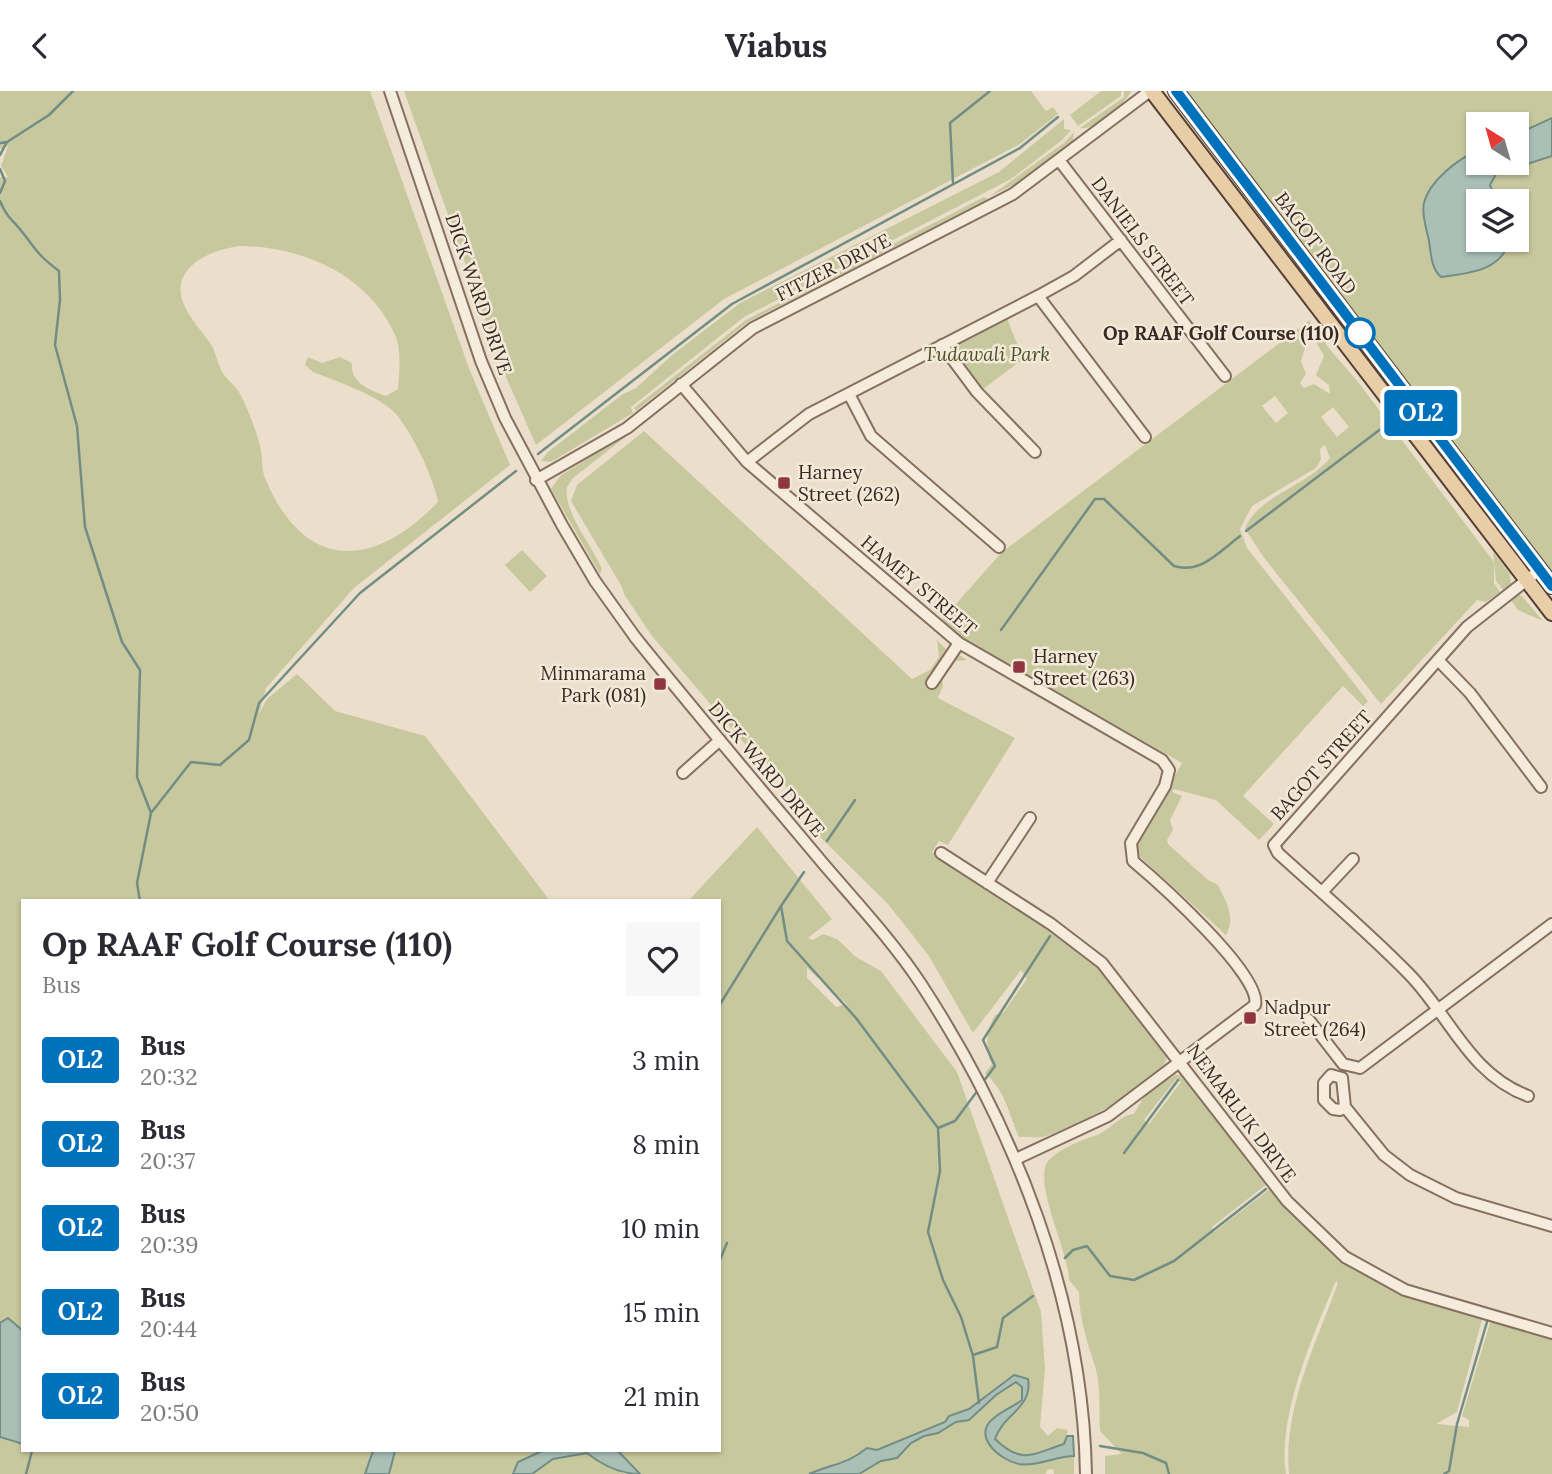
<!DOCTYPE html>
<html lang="en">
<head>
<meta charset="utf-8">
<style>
  body { margin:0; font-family:Lora,serif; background:#f7f7f7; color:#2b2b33; height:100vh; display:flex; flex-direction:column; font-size:26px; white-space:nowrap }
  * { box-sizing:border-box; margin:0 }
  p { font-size:23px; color:#7c7c81 }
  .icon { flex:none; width:38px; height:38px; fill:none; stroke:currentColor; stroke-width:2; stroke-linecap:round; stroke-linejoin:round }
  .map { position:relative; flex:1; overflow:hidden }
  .details { position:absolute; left:21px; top:808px; width:700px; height:553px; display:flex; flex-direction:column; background:#fff; border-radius:0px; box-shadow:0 2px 5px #0004 }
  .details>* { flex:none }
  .badge { padding:0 14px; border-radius:5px; font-size:24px; line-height:46px }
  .needle { width:46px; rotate:323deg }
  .tools { position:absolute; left:1466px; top:21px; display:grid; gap:14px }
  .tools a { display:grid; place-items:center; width:63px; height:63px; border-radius:0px; background:#fff; box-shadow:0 2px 5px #0004; font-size:35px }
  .map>.badge { position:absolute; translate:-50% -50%; box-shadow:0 0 0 4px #fff }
  .round { display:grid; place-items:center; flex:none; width:74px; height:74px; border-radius:0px; background:#f7f7f7 }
  .headline { display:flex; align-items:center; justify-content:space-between; height:119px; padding:0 21px }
  h1 { font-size:33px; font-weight:800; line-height:52px }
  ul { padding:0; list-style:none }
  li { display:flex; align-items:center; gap:21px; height:84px; padding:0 21px }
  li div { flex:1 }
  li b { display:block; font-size:26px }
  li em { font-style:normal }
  li .badge { min-width:77px; font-weight:700; text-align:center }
  header { display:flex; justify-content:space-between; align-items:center; height:91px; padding:0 21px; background:#fff; font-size:32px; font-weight:800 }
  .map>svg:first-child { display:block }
</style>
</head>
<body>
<header><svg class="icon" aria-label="back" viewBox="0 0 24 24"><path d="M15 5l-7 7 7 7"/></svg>Viabus<svg class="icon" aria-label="heart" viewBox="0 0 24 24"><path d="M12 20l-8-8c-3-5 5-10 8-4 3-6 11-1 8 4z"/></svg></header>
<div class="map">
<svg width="1552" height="1383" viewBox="0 0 1552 1383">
  <rect width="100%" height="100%" fill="#ebdecb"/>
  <path fill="#c8c89f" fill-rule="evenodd" d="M0,0H370L470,280L510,374L354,497L266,597L259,623L267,608L297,583L335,620L425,645L550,810H23V1240L8,1227L0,1232V86H8L1,75L8,55L0,58ZM239,155C302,155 369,184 395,244C402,259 399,282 398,298L386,305C370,299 350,292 352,272L340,266L322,272L308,266L305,274L313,281C336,290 374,303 392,319C410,336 434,387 438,411C373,479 304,481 265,387C261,377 263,366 260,355C256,338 247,316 239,301C235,295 229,290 225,285C218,276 217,265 212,255C201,237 174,214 182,189C190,167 219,158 239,155Z
    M404,0H1031L1046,20L1053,16L1058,23L1020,53L724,208L536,354L505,284Z
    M1101,0H1121V5L1078,35L1070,24Z
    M1124,0H1131C1125,13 1095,40 1080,37L1124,6Z
    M1185,0H1552V492ZM1479,33H1517V72H1479ZM1479,110H1517V149H1479Z
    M1064,28V38L1071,39L1062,49L1011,88L744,226L631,316L633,322L551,371L541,370L548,361L623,303L636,297L671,265L740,212L999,81Z
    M1074,41L1073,49L1014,94L990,105L1065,51Z
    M984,106L988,108L748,231L636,320L634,317L746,229Z
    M1006,225L1023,268L982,299L952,260L953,253Z
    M1310,229L1312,235L1301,270L1306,283L1300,292L1304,297L1314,293L1330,303L1329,294L1316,284L1324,265L1316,251L1321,242L1327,255L1358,291L1494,471V492L1500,501L1486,511L1477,509L1381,613L1265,468L1245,438C1256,406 1307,395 1330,367L1325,354L1320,358L1321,368L1316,377L1252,415L1240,438L1247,457L1368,610L1363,615L1343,595L1243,705L1274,733L1259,749L1216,709L1174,698L1172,701L1182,705L1170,729L1173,739L1167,749L1168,753L1208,789L1218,794C1226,811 1236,826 1226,844L1136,762L1138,751L1182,672L962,547L941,530L1001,462ZM1275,305L1288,322L1276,332L1262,315ZM1333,316L1349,336L1337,346L1321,326Z
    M642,333L573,387L567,396C563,421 592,454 602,478L600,483L551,398L560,385Z
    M644,340L912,588L930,579L939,566L937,549L955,567L959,564L967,569L956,570L942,589L943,595L938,607L1015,647L948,754L939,750L932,761L1080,860L1110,888L1167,962C1171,991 1068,1037 1046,1045C1037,1048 1028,1045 1019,1046C1008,1021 1006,1001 985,982L992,973C984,959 987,938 995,924L1003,922L1027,888L1021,879L973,942L929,865L888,813L812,738L777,681L744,652L652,545L624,503L622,496L571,410L577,394Z
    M522,459L547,485L530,501L505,474Z
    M1493,461L1510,483L1511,493L1504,500L1496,490Z
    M1517,503L1522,505L1543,530L1518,519L1510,508Z
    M757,736L832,828L808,847L813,849L823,843L837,848L856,866L881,880L957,981L1041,1221L1045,1278L1040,1336L1048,1345L1057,1337L1068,1339L1064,1353C1034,1362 1023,1375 995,1347C1004,1323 1033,1316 1028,1288L1014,1285L969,1318L949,1325L945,1331L877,1359L867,1357C846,1374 833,1372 809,1383H640L618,1360H719V810H632L690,808ZM807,877L847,913L836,916L807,887Z
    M1175,984H1183L1188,989L1267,1093L1212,1136L1214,1141L1270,1098C1337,1178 1385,1198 1482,1228L1457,1321L1436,1333L1469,1336V1329L1462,1325L1491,1229L1552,1247V1383H1289C1283,1317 1316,1253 1338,1192L1336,1190C1313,1244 1277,1325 1286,1383H1105V1365L1122,1363L1100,1340C1099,1320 1101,1294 1095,1275C1087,1251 1079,1227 1079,1201L1069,1189C1069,1161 1031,1089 1049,1069C1060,1057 1082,1049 1097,1044C1111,1038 1120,1024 1134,1023L1146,1002ZM1176,988L1181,991L1149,1033L1144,1029Z
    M1016,1291L1022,1296V1309L994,1326L985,1346L1019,1373L1074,1365V1383H1054L1053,1378L1047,1379L1046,1383H859L881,1370L897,1367L911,1352L924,1345L938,1342L956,1331L969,1329L996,1304Z
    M0,1346L23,1353V1360H373L365,1383H0Z
    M395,1360H542L518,1371L513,1383H389Z
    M587,1362C599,1372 613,1373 624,1383H532L553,1368Z"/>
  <path fill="#aac0b7" stroke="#728e84" stroke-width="2" d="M1552,27V65L1496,83L1490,94L1497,110H1479V149H1510C1501,180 1470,182 1441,186C1431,177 1431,163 1429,150C1427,139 1421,123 1424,112C1429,90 1459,67 1479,59V72H1517V43Z
    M8,1227L23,1240V1353L0,1346V1232Z
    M1014,1284L1028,1288C1033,1317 1003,1323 995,1348C1023,1375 1034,1362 1064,1353L1067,1345H1073L1074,1365C1057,1365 1036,1376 1019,1373C999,1369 971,1344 994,1327C1002,1320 1013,1316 1022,1309V1296L1016,1291L996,1304L969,1329L956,1331L938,1342L924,1345L911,1352L897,1367L881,1370L859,1383H809C834,1372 846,1374 867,1357L877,1359L945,1331L949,1325L969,1318Z
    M373,1360H395L389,1383H365Z
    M542,1360H618L640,1383C621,1383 602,1374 587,1362L553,1368L532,1383H513L518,1371Z"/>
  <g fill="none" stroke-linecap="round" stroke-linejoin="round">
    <path stroke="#728e84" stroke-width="2.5" d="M0,52L7,51L49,24L73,0
      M0,64L7,51
      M0,78L5,90L0,102
      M953,92L950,32L990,0
      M0,110C7,127 13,129 23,142C38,161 38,164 59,180L60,209L55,254L77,335L85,436L122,551L140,579L137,686L151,722L137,792L140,810
      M538,363L732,213L1020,57L1058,26
      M1246,440L1386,334
      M1001,539L1095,408H1104L1174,475C1201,483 1219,461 1240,445
      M151,722L191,671L220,674L249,649L259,612L360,502L516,380
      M827,750L855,709
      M804,781L781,815L787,850L856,927L938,1037L940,1080L928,1141L943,1189L961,1226L973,1265L979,1312
      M719,915L781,815
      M983,991L995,975L983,949L1050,845
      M938,1037L955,1030L978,999
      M1124,1062L1178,989
      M1065,1167L1073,1159L1087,1155L1110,1185L1134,1189L1174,1170L1266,1098
      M719,1171L727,1152
      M973,1264L997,1256L1003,1227L1033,1205
      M1100,1355L1143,1362L1166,1372L1169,1383
      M26,1383L32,1360
      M1444,1383L1449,1380L1457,1333L1487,1231"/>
    <g stroke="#867060" stroke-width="14">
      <path id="minor" d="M390,0L481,270L505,327L562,434L595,490L635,546C696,622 759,696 821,770C855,810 892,849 921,893C1015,1037 1083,1209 1086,1383
        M1059,69L1225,285
        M1038,205L1145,346
        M942,254L977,301L1035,361
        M681,293L747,371L959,552L1162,669L1169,679L1165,695L1131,752L1133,770C1158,791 1263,885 1255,914L1108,1025L1016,1068
        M849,303L871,345L999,456
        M747,371L809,323L1038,205L1074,185L1121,149
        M536,389L627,337L753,237L1013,103L1150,0
        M1438,569L1470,602L1541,696
        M932,592L959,552
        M683,682L720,649
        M941,762L1051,833L1102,872L1287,1110L1345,1166L1405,1199L1552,1242
        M987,792L1030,727
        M1322,801L1353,768
        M1309,929L1343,973L1360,977L1552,833
        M1528,1005C1469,983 1450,925 1409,883C1368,841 1322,802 1278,762L1274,754L1467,536L1532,485
        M1345,1016L1340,1019L1333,1018L1324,1009V992L1331,984L1342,987L1345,1016L1384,1064L1410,1084L1456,1107L1552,1135"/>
    </g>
    <g stroke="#544034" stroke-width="18">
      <path id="major" d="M1152,0L1552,522
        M1176,0L1552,495"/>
    </g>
    <use href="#minor" stroke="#f6ecdd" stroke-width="10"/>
    <use href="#major" stroke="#e9cda7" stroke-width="14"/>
  </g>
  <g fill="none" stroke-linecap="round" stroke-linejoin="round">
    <g stroke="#fff" stroke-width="16">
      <path id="line" d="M1176,0L1552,495"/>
    </g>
    <use href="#line" stroke="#0072bc" stroke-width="10"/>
  </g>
  <circle fill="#fff" stroke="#0072bc" stroke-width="3.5" cx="1360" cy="242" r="14"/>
  <g fill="#8f3640" stroke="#f3e9d9" stroke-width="2.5">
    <rect x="777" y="385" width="14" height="14" rx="3.5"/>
    <rect x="1012" y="569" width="14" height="14" rx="3.5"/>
    <rect x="653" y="586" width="14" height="14" rx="3.5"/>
    <rect x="1243" y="920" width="14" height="14" rx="3.5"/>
  </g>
  <g text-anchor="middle" stroke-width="5" stroke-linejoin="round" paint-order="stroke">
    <g font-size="19" fill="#382a22" stroke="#f3e9d9">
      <text transform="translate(1143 150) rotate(53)" y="7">DANIELS STREET</text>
      <text transform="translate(1316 152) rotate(53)" y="7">BAGOT ROAD</text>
      <text transform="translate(833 176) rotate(-27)" y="7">FITZER DRIVE</text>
      <text transform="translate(479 203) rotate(71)" y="7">DICK WARD DRIVE</text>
      <text transform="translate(919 494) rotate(40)" y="7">HAMEY STREET</text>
      <text transform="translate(1321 674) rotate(-48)" y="7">BAGOT STREET</text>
      <text transform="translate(767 678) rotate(50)" y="7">DICK WARD DRIVE</text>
      <text transform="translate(1242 1022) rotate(53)" y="7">NEMARLUK DRIVE</text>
    </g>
    <g font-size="19" font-weight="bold" fill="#382a22" stroke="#f3e9d9" text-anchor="end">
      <text x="1339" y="249">Op RAAF Golf Course (110)</text>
    </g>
    <g font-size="19" font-style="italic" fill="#4d522b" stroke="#f3e9d9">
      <text x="987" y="270">Tudawali Park</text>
    </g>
    <g font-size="19" fill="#382a22" stroke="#f3e9d9" text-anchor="start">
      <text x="798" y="388">Harney<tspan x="798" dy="22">Street (262)</tspan></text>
      <text x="1033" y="572">Harney<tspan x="1033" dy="22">Street (263)</tspan></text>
      <text x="646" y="589" text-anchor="end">Minmarama<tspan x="646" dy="22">Park (081)</tspan></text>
      <text x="1264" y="923">Nadpur<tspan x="1264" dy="22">Street (264)</tspan></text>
    </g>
  </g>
</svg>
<div class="tools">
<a><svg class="needle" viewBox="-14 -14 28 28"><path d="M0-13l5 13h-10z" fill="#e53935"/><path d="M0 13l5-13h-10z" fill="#7c7c81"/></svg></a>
<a><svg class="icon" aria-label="layers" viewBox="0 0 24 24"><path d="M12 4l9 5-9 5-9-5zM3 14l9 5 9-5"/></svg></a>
</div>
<b class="badge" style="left:1421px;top:322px;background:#0072bc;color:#fff">OL2</b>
<section class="details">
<div class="headline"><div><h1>Op RAAF Golf Course (110)</h1><p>Bus</p></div><a class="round"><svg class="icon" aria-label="heart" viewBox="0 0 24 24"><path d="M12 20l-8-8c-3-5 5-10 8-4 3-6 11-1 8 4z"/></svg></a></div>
<ul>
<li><span class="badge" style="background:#0072bc;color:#fff">OL2</span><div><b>Bus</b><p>20:32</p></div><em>3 min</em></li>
<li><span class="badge" style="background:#0072bc;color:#fff">OL2</span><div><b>Bus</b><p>20:37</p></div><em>8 min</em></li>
<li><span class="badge" style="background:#0072bc;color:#fff">OL2</span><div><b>Bus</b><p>20:39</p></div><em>10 min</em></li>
<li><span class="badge" style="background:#0072bc;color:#fff">OL2</span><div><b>Bus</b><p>20:44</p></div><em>15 min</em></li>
<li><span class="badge" style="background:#0072bc;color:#fff">OL2</span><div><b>Bus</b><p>20:50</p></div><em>21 min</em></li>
</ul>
</section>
</div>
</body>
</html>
